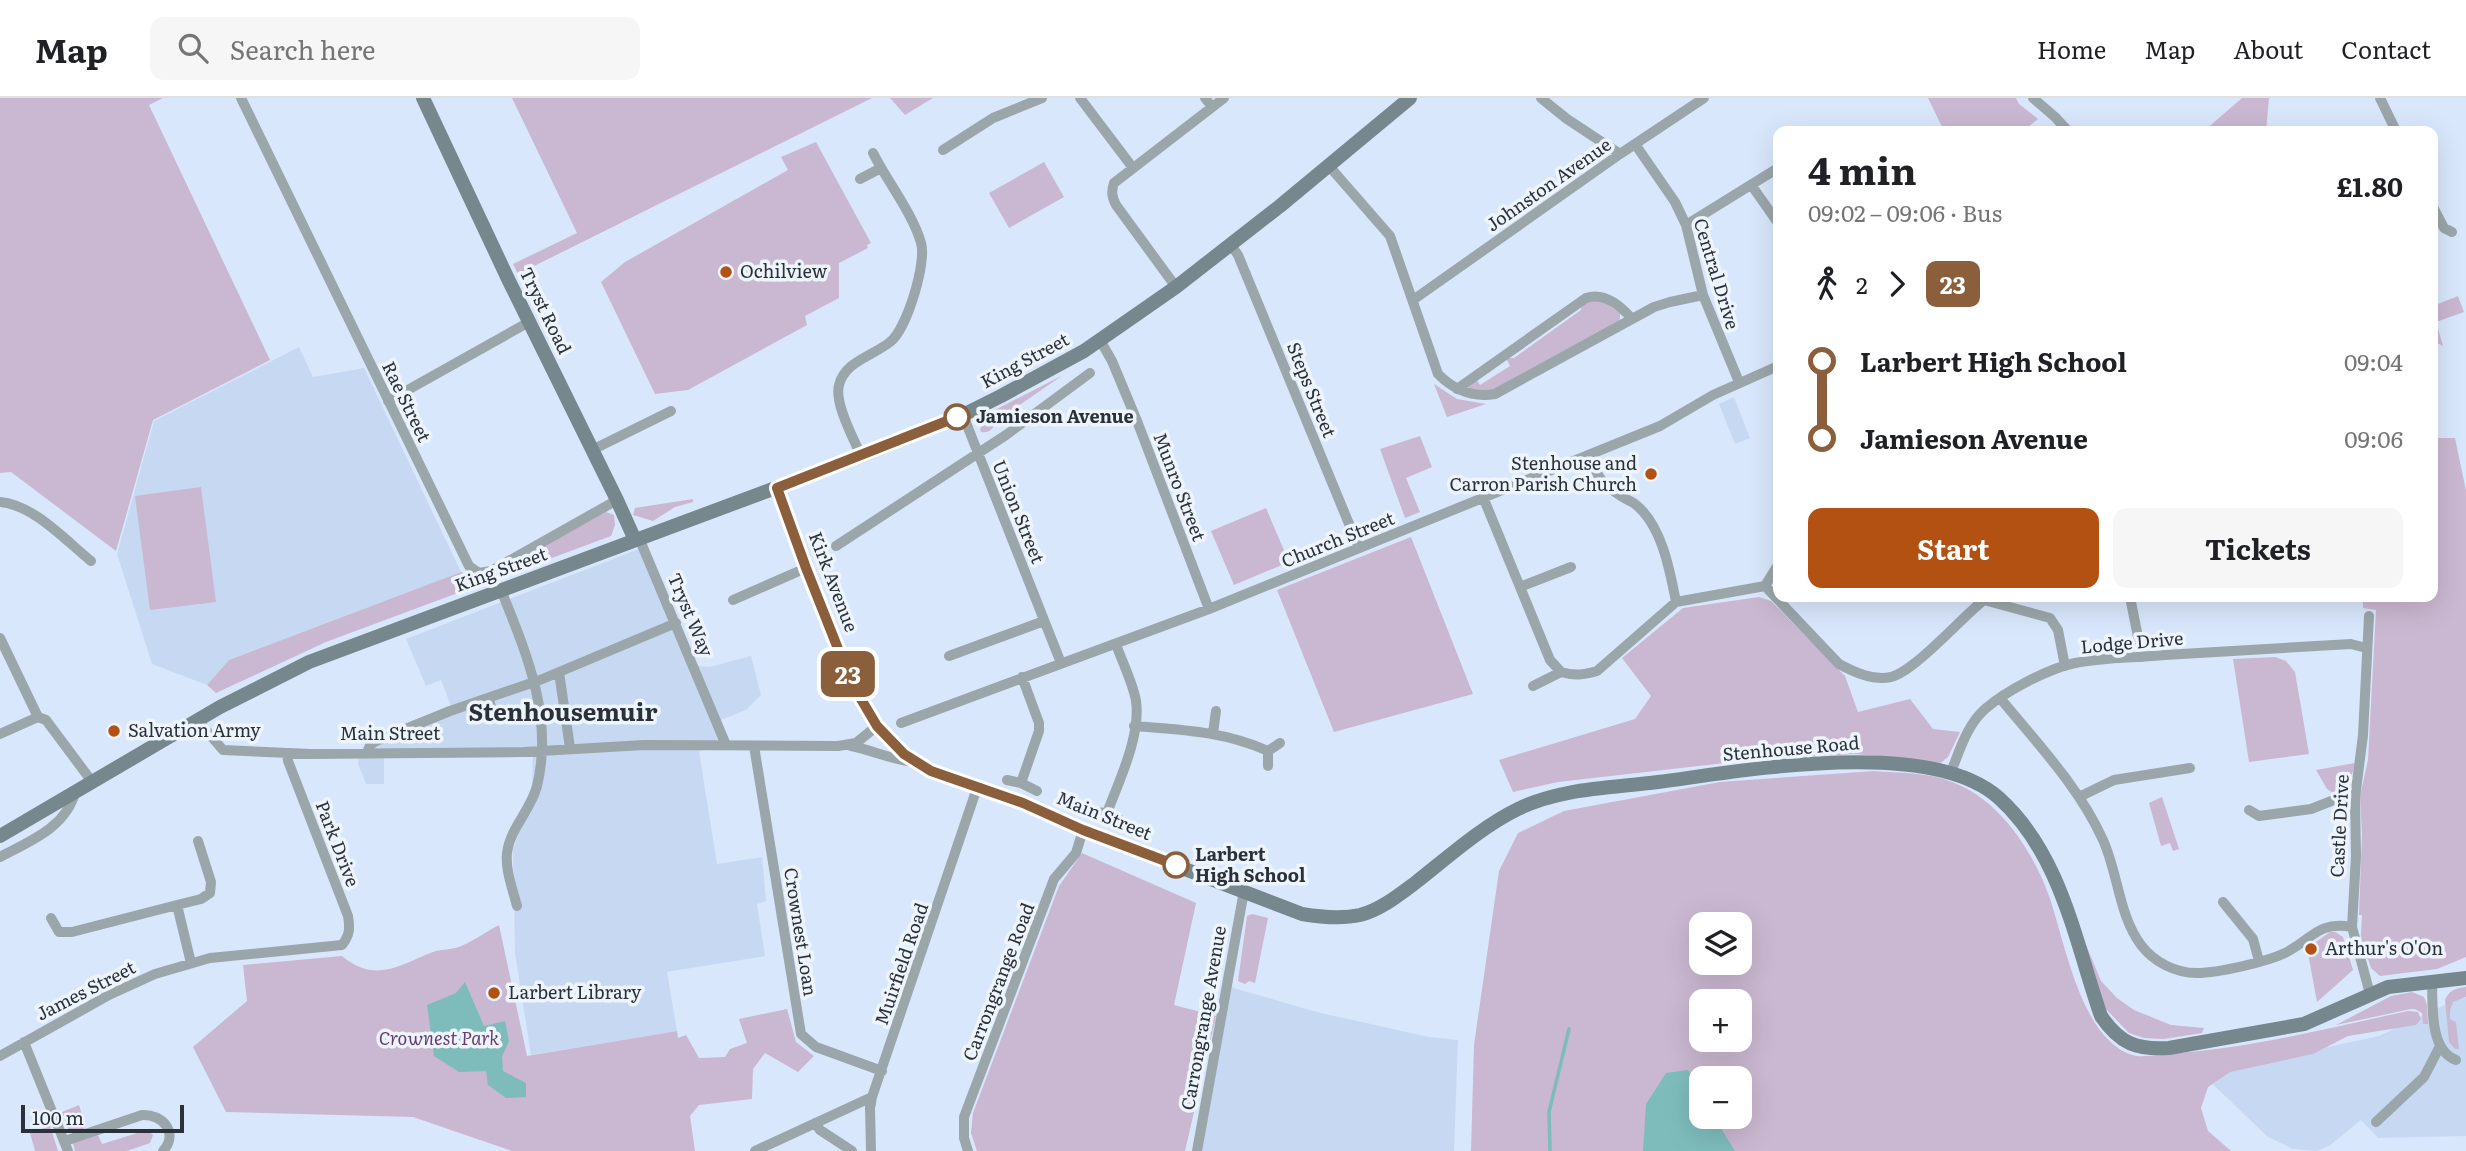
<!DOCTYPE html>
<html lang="en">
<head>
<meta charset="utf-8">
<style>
  body { margin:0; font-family:Literata,serif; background:#f6f6f6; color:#202124; height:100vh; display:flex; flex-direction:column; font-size:26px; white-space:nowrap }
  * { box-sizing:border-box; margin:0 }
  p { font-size:23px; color:#757577 }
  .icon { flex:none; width:38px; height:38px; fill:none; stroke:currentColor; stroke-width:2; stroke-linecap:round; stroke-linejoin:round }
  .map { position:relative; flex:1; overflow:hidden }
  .drawer { position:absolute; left:1773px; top:28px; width:665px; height:476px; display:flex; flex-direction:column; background:#fff; border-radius:14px; box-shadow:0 7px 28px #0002 }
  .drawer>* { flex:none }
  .badge { padding:0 14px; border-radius:10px; font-size:24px; line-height:46px }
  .buttons { position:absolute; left:1689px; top:814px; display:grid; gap:14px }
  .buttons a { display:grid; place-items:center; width:63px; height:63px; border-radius:14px; background:#fff; box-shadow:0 7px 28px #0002; font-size:35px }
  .scale { position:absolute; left:21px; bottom:18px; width:163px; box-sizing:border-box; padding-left:7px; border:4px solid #2b3139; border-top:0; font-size:19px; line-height:24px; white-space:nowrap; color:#2b3139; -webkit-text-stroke:5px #eef4fc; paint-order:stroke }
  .map>.badge { position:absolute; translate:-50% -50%; box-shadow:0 0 0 4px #fff }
  .legs { display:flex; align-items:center; gap:10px; height:77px; padding:0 35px; font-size:23px }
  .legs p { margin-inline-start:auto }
  .overview { display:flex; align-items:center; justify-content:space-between; height:119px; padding:0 35px }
  h1 { font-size:38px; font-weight:700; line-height:52px }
  .primary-button { display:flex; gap:14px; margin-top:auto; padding:14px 35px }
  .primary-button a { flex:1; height:80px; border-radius:14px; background:#b35112; color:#fff; font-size:28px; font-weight:700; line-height:80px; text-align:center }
  .primary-button a+a { background:#f6f6f6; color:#202124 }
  ul { padding:0 35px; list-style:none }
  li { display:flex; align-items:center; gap:24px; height:77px; font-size:26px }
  li i { display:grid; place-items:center; width:10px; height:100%; margin:0 9px; background:currentColor }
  li i::after { content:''; width:18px; height:18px; margin:-9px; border:5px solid; border-radius:50%; background:#fff }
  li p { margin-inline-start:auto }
  li:first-child i { background:linear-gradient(#0000 50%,currentColor 0) }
  li:last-child i { background:linear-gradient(currentColor 50%,#0000 0) }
  header { display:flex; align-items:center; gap:42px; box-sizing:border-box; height:98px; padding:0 35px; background:#fff; border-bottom:2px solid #e0e0e0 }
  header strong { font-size:33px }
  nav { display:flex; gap:38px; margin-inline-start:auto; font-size:24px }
  .search { width:490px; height:63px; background:#f6f6f6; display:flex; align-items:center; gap:18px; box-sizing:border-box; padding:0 24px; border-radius:14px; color:#757577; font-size:26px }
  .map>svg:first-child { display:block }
</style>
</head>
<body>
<header>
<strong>Map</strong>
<div class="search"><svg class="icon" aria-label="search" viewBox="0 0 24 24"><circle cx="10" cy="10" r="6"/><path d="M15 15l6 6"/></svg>Search here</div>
<nav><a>Home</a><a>Map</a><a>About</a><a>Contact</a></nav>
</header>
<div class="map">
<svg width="2466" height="1053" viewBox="0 0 2466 1053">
  <rect width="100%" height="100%" fill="#d9e7fc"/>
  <path fill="#c7d9f2" d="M299,249L313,279L364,270L461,474L229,562L207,587L152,566L117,456L154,323Z
    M1734,299L1750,340L1735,346L1719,306Z
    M639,451L690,567L709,569L751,558L761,597L746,612L718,623L726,647L699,653L717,766L762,759L766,803L757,806L765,858L667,874L677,933L531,957L515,855L513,752L532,693L533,653L384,655V686H366L358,666L359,652L454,616L441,582L426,588L406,541Z
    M1227,888L1317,914L1429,939L1458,942L1454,1053H1197Z
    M2466,900V1038L2378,1040L2361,1022L2329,1048L2317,1053L2293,1051L2268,1039L2202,976L2379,938L2455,902Z"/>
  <path fill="#cab7d1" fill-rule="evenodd" d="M0,0H163L149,7L270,262L153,322L116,453L11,374L0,375Z
    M512,0H872L518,176L513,166L577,135Z
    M890,0H933L905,17Z
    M1928,0H2016L2019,6L2038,21L2023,33H1944Z
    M2242,0H2269L2266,33H2204Z
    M816,44L871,145L867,147L868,150L839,165V200L805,218L807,227L688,292L655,296L601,184L625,164L788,72L781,59Z
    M1044,64L1064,99L1009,130L989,95Z
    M2458,198L2464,214L2436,224L2443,248L2433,243V208Z
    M1601,202L1620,215V221L1617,225L1497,291L1480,294L1468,290L1476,281L1480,287L1510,268L1506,260H1514L1581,212L1582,206L1589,203Z
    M1063,277L998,322C994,329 990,336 981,334L980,331L989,315Z
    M1434,286L1457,301L1486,306L1447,319Z
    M1420,338L1432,369L1406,380L1420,414L1405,420L1380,351Z
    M2433,340H2455L2466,393V859L2437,871L2380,878L2371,870L2368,861L2364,860L2361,836L2362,817H2359L2362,736L2360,698L2368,662L2376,512L2363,510V499H2432Z
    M201,389L216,504L150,512L135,398Z
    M693,401V404L675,409L653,423L633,417L635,410Z
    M1266,410L1289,464L1234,487L1211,433Z
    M606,414L614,417L615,427L611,438L326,544L216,595L207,587L229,562L461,474L474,480L490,478Z
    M1411,439L1473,596L1334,634L1277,492Z
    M1759,499L1771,503L1845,578L1858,614L1910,601L1933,631L1960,634L1948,659L1938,667L1905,660L1854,656L1751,662L1558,684L1513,694L1499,662L1635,621L1651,598L1622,560L1683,510Z
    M2275,559L2286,563L2295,574L2309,656L2249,664L2233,561Z
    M2355,665C2353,678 2346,691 2333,695L2327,691L2316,672Z
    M1874,673C1899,675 1928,674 1952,684C1999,701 2033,753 2049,798C2065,843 2080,940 2132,957C2141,960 2154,957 2163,956C2246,952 2328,930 2408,913L2418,914L2421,921L2416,927L2348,938L2313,956L2230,974L2208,989L2201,1010L2208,1033L2231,1053H1471L1474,947L1499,773L1518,735L1564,713L1720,684ZM1701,826H1740V864H1701ZM1701,903H1740V942H1701ZM1701,980H1740V1018H1701Z
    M2162,699L2179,751L2173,753L2170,745L2161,748L2149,705Z
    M1082,755L1196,805L1174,907L1216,918L1185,1053H977L971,1035L973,1015L1059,788Z
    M2072,813L2101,883L2117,900L2134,912L2171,927L2204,930L2202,935L2164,941L2144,940L2129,935L2104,909Z
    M1252,816L1268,820L1255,885L1249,883L1245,886L1238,883L1247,818Z
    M499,827L527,958L677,933L678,940L686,937L699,960L725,959L730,951L747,945L739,921L787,911L796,944L814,958L798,974L765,955L753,971L752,1001L699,1007L690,1018L695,1053H512L413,1019L226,1014L193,949L247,903L243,867L342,858C376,886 399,867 433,854C441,851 448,852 455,850C470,846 485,834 499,827Z
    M2330,834H2335L2343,839L2353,872L2317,904L2308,855L2315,850L2313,846Z
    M2466,889V899L2453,904L2450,912V921L2456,924L2459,951H2455L2449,944L2445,902C2449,892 2456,890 2466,889Z
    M2412,894L2424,899L2427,907L2428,926H2423L2422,915L2415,911H2411L2336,927L2391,898Z
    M79,1007L86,1030L70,1035L62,1014Z
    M50,1028L58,1053H35L30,1035Z
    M147,1032L153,1037L150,1045L127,1053H75L73,1045L98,1037L102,1046Z"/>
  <path fill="#7ebcbc" d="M465,884L484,928L505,923L509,943L502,959L503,973L526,985V999L506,1000L488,987L486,973L459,974L434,958L427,907L456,895Z
    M1688,972L1701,1000V1018L1714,1019L1735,1053H1643L1646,1006L1666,975Z"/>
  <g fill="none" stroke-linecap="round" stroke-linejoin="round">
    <path stroke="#7ebcbc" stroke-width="3.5" d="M1550,1053L1549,1014L1569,931"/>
    <path stroke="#9ba6ab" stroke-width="10" d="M241,0L469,468L479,475L491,473L617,402
      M1080,0L1133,70
      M1205,0L1212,9
      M1541,0L1567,21L1620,56
      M2033,0L2055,19L2068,33
      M2380,0L2396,33
      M1635,46L1675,104L1686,127L1703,197L1739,284
      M943,52L993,20L1042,0
      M1329,68L1390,138L1438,276C1454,292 1472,300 1495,296L1654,209L1670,204L1703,197
      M860,81L881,70
      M1752,88L1778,125
      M2432,107L2444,130L2452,134
      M1686,127L1778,70
      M1231,147L1238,157L1359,450
      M1176,189L1116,107C1112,99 1111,94 1114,85L1224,0
      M1413,202L1620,56L1704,0
      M1100,242L1112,263L1137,323L1209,511
      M1457,291L1586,200C1604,194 1620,207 1632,221
      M388,303L529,224
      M963,317L1061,565
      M592,352L671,313
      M1589,357C1596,377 1602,386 1621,398C1625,401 1631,403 1635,406C1662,427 1670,473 1676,504
      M861,358C854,341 834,305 839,287C845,263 873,258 890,244C907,231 927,164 921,145C913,116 887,83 873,55
      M1483,399L1550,562L1561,574
      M0,404C34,407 65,442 91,463
      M639,440L726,647
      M836,448L1006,337L1090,275
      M1765,488L1778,467
      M1520,489L1571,469
      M501,492C526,554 554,619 537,688C531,712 510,730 507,755C505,772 513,792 517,808
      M2130,499L2142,559
      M733,502L806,470
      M2369,518L2363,637L2355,700L2356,758L2352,829L2370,896
      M0,540L38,619L46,622L93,685
      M949,558L1044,523
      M559,574L570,650
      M1533,588L1561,574C1574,578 1584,577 1597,573L1676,504L1765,488L1839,566C1854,574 1873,583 1891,579C1915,573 1962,519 1984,502L2050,520L2058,532L2065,568
      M488,600L495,620
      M2000,600C2037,645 2079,689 2103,742C2118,775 2119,818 2141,847C2154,864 2175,875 2197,875C2218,875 2266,864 2285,855C2313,841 2317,823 2352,829
      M198,623L223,652L311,656L524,654L644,647L838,648L856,645L877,628
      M901,625L1209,511L1660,328L1713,297L1778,268
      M1134,628C1183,632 1223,633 1268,653L1280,645
      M1213,635L1216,613
      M0,636L38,619
      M754,648L801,936L816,949L882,973
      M851,648C872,652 892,662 914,664
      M1268,653V668
      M367,655L370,647L376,643L450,613L540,582L676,525
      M1950,676C1960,653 1966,628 1985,611C2006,593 2047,571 2075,565C2104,559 2135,560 2165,557C2227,553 2289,550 2351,546L2366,550
      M1007,682L1021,685L1039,633V625L1022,579
      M1021,685L1037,693
      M2079,699L2114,682L2190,670
      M2249,712L2259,718L2311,711L2339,700H2355
      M1093,714L1107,715C1119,683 1141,638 1136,603C1133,585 1122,564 1116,546
      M1107,715L1119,721
      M0,759C30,743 65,730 75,695
      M2223,804L2253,841L2259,863
      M177,807L201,801L210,795L211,784L198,743
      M51,820L59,834H72L177,807L191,865
      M2432,883C2433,907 2429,952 2456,962
      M24,944L68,1053
      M0,958L109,897L155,876L210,860L342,847C350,837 350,830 348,818L288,663L287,655
      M2376,1024L2424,979L2439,950
      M815,1025L820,1032L852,1053
      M65,1043L142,1017C163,1016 179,1035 163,1053
      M755,1053L872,999
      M871,1053L870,1010L872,999L977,690
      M968,1053L964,1040V1019L1054,781L1076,755L1083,732
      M1197,1053L1244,793"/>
    <path stroke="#77878e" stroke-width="14" d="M423,0L509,183L617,402L635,442
      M777,389L806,470L852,586L877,628L904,656L931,673L1023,705L1083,732L1302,816C1320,819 1342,821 1360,817C1380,812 1399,797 1415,785C1447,760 1481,729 1518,711C1560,690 1612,690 1658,684C1743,673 1930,638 1999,700C2061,756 2075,843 2101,918C2120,946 2137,952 2169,950L2304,926L2388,889L2466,880
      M0,738L220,609L309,564L861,358L963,317L1001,298L1084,253L1176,189L1280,108L1410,0"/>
  </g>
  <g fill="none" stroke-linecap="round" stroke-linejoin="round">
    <g stroke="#fff" stroke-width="16">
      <path id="line-1" d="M957,319L777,390L806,470L852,586L877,628L904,656L931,673L1023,705L1083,732L1176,767"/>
    </g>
    <use href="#line-1" stroke="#8b5e3c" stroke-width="10"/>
  </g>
  <g fill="#b35112" stroke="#eef4fc" stroke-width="2.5">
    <circle cx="726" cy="174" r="7"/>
    <circle cx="1651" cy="376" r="7"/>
    <circle cx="114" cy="633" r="7"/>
    <circle cx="2311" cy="851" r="7"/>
    <circle cx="494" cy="895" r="7"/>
  </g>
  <g fill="#fff" stroke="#8b5e3c" stroke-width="3.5">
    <circle cx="957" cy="319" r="12"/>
    <circle cx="1176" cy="767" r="12"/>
  </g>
  <g text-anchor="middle" stroke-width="7" stroke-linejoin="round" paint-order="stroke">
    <g font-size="18" fill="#2b3139" stroke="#eef4fc">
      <text transform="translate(1549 87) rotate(-35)" y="6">Johnston Avenue</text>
      <text transform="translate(1716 176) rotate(73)" y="6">Central Drive</text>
      <text transform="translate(545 213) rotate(64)" y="6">Tryst Road</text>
      <text transform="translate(1025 263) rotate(-28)" y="6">King Street</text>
      <text transform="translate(1311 292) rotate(68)" y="6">Steps Street</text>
      <text transform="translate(406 304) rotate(64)" y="6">Rae Street</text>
      <text transform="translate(1179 389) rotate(69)" y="6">Munro Street</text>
      <text transform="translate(1018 414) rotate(68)" y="6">Union Street</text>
      <text transform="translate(1338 442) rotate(-22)" y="6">Church Street</text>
      <text transform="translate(501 472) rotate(-20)" y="6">King Street</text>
      <text transform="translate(833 484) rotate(69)" y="6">Kirk Avenue</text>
      <text transform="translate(690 517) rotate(67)" y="6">Tryst Way</text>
      <text transform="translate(2132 545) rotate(-5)" y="6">Lodge Drive</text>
      <text x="390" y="642">Main Street</text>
      <text transform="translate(1791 651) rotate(-5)" y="6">Stenhouse Road</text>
      <text transform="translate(1104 718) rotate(22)" y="6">Main Street</text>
      <text transform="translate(2340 728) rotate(-87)" y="6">Castle Drive</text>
      <text transform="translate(337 746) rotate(69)" y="6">Park Drive</text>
      <text transform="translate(800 834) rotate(81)" y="6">Crownest Loan</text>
      <text transform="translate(902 866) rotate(-71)" y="6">Muirfield Road</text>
      <text transform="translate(999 884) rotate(-69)" y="6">Carrongrange Road</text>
      <text transform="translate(86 893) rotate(-27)" y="6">James Street</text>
      <text transform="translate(1204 920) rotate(-80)" y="6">Carrongrange Avenue</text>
    </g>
    <g font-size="18" fill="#2b3139" stroke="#eef4fc" text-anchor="start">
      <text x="740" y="180">Ochilview</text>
      <text x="1637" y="372" text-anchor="end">Stenhouse and<tspan x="1637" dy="21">Carron Parish Church</tspan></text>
      <text x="128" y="639">Salvation Army</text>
      <text x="2325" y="857">Arthur's O'On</text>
      <text x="508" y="901">Larbert Library</text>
    </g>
    <g font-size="18" font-weight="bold" fill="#2b3139" stroke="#eef4fc" text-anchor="start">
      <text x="976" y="325">Jamieson Avenue</text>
      <text x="1195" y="763">Larbert<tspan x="1195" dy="21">High School</tspan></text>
    </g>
    <g font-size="18" font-style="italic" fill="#643e71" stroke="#eef4fc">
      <text x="439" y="947">Crownest Park</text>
    </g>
    <g font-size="24" font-weight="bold" fill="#2b3139" stroke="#eef4fc">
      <text x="563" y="623">Stenhousemuir</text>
    </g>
  </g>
</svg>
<div class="buttons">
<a><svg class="icon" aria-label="layers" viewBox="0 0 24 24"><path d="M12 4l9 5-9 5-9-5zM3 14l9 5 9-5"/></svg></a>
<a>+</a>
<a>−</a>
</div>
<div class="scale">100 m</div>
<b class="badge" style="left:848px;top:576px;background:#8b5e3c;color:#fff">23</b>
<section class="drawer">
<div class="overview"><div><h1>4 min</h1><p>09:02 – 09:06 · Bus</p></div><b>£1.80</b></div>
<div class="legs"><svg class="icon" aria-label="walk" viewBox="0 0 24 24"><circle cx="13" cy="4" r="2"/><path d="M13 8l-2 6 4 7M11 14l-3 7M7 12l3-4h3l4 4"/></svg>2<svg class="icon" aria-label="forward" viewBox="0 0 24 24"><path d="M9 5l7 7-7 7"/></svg><b class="badge" style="background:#8b5e3c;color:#fff">23</b></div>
<ul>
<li><i style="color:#8b5e3c"></i><b>Larbert High School</b><p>09:04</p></li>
<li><i style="color:#8b5e3c"></i><b>Jamieson Avenue</b><p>09:06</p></li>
</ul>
<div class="primary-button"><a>Start</a><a>Tickets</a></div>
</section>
</div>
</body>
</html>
